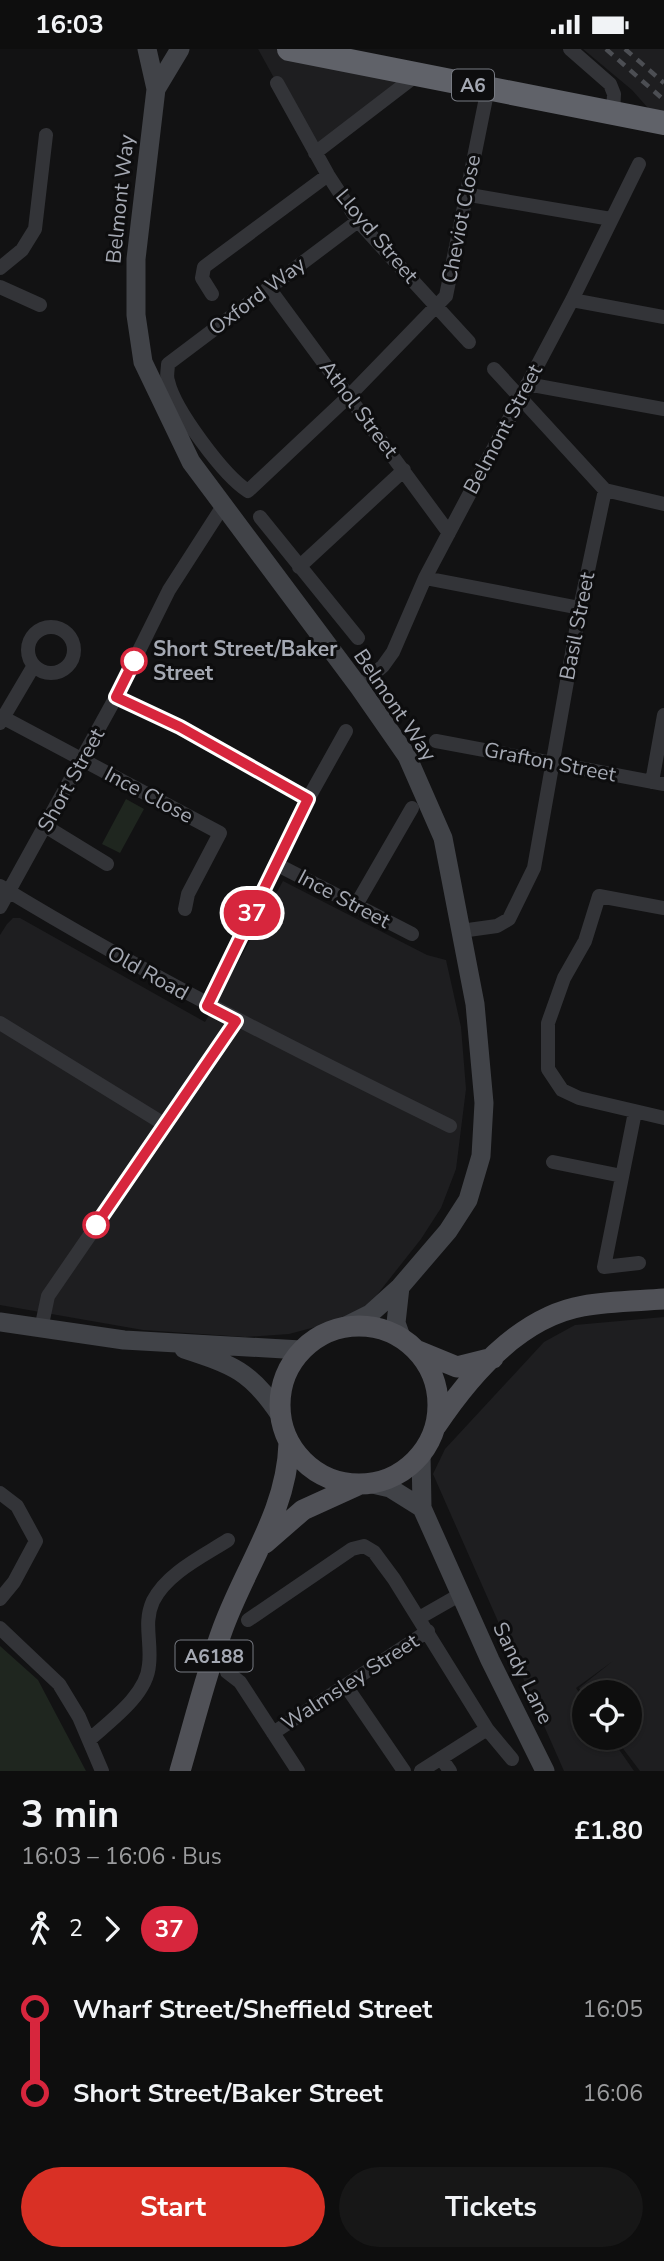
<!DOCTYPE html>
<html lang="en">
<head>
<meta charset="utf-8">
<style>
  body { margin:0; font-family:"Nunito Sans",sans-serif; background:#171717; color:#f1f3f6; height:100vh; display:flex; flex-direction:column; font-size:26px; white-space:nowrap }
  * { box-sizing:border-box; margin:0 }
  p { font-size:23px; color:#9b9c9e }
  .icon { flex:none; width:38px; height:38px; fill:none; stroke:currentColor; stroke-width:2; stroke-linecap:round; stroke-linejoin:round }
  .map { position:relative; height:1722px; overflow:hidden }
  .panel { display:flex; flex-direction:column; background:#0e0e0e; flex:1 }
  .panel>* { flex:none }
  .badge { padding:0 14px; border-radius:23px; font-size:24px; line-height:46px }
  .buttons { position:absolute; left:572px; top:1631px; display:grid; gap:14px }
  .buttons a { display:grid; place-items:center; width:70px; height:70px; border-radius:50%; background:#0e0e0e; box-shadow:0 2px 5px #0004,0 0 0 2px #2e2e2e; font-size:35px }
  .map>.badge { position:absolute; translate:-50% -50%; box-shadow:0 0 0 4px #fff }
  .legs { display:flex; align-items:center; gap:10px; height:77px; padding:0 21px; font-size:23px }
  .legs p { margin-inline-start:auto }
  .summary { display:flex; align-items:center; justify-content:space-between; height:119px; padding:0 21px }
  h1 { font-size:38px; font-weight:700; line-height:52px }
  .cta { display:flex; gap:14px; margin-top:auto; padding:14px 21px }
  .cta a { flex:1; height:80px; border-radius:42px; background:#d93025; color:#fff; font-size:28px; font-weight:700; line-height:80px; text-align:center }
  .cta a+a { background:#171717; color:#f1f3f6 }
  ul { padding:0 21px; list-style:none }
  li { display:flex; align-items:center; gap:24px; height:84px; font-size:26px }
  li i { display:grid; place-items:center; width:10px; height:100%; margin:0 9px; background:currentColor }
  li i::after { content:''; width:18px; height:18px; margin:-9px; border:5px solid; border-radius:50%; background:#0e0e0e }
  li p { margin-inline-start:auto }
  li:first-child i { background:linear-gradient(#0000 50%,currentColor 0) }
  li:last-child i { background:linear-gradient(currentColor 50%,#0000 0) }
  .status { display:flex; justify-content:space-between; align-items:center; height:49px; padding:0 35px; background:#0e0e0e; direction:ltr }
  .status svg { height:19px; fill:currentColor }
  .map>svg:first-child { display:block }
</style>
</head>
<body>
<div class="status"><b>16:03</b><svg viewBox="0 0 49 12"><path d="M0 12V9h3v3zM5 12V6h3v6zM10 12V3h3v9zM15 12V0h3v12zM26 1h20v11H26zM47 4h2v5h-2z"/></svg></div>
<div class="map">
<svg width="664" height="1722" viewBox="0 0 664 1722">
  <rect width="100%" height="100%" fill="#121213"/>
  <path fill="#1e1e20" d="M258,0H288L418,25L315,103Z
    M583,0H664V77L632,41Z
    M283,832L427,906L446,911L461,978L466,1040L456,1120L441,1159L421,1190L376,1247L353,1268L289,1285L245,1288L143,1281L0,1256V886L7,875L13,869H20L205,973Z
    M664,1268V1722H640L615,1689H630V1643H584V1647L579,1639L613,1612L576,1639L584,1651V1689H611L634,1722H564L433,1425L445,1400L544,1293L575,1276Z"/>
  <path fill="#1f261f" d="M126,750L144,760L120,804L102,795Z
    M0,1597L38,1631L86,1722H0Z"/>
  <g fill="none" stroke-linecap="round" stroke-linejoin="round">
    <path stroke="#333438" stroke-width="14" d="M570,0L610,35L614,45L613,64
      M277,34L328,126L358,172L469,293
      M315,104L418,25
      M464,145L611,170
      M358,172L168,315C168,321 166,327 168,332C174,360 224,427 248,442L349,347L446,247L488,39
      M0,219L22,201L35,180L46,86
      M0,238L40,256
      M268,238L449,484
      M212,245L202,229L204,218L328,126
      M572,251L664,268
      M494,320L605,441L664,455
      M527,335L664,360
      M260,468L358,589
      M299,518L404,421
      M425,529L580,559
      M28 601a23 23 0 1 1 46 0a23 23 0 1 1-46 0Z
      M359,638L383,617L393,603L425,529L572,251L639,115
      M116,648L180,678L308,750
      M4,669L220,784L188,845L185,860
      M0,674L33,618
      M436,692L664,735
      M652,733L664,666
      M45,777L107,815
      M276,815L412,885
      M0,837C146,926 297,1002 450,1077
      M356,856L412,759
      M0,858L116,648L169,541L223,457
      M664,859L599,847L585,892L564,929L548,974V1020L562,1041L579,1049L664,1069
      M468,881L497,877L509,870L534,819L580,559L605,441
      M207,957L308,750L346,682
      M0,974L164,1075
      M635,1063L604,1218L639,1214
      M553,1113L622,1127
      M41,1280L48,1247L237,972
      M0,1444L17,1457L36,1492L14,1533L0,1550
      M419,1569L461,1545
      M248,1571L352,1500L364,1497L374,1503L394,1530L487,1680L512,1710
      M0,1579L59,1635L79,1668L102,1722
      M227,1623L240,1633L298,1722
      M346,1637L404,1722
      M273,1684L428,1582
      M89,1691C110,1672 147,1646 149,1616C152,1593 143,1574 153,1552C167,1524 203,1507 228,1491
      M441,1709L450,1722
      M421,1722L487,1680"/>
    <path stroke="#414348" stroke-width="19" d="M147,0L156,40L136,210V266L143,313L191,413L359,638L407,707L443,789L475,955L484,1054L481,1107L468,1151L448,1182L400,1238L370,1265L344,1278
      M156,40L180,0
      M400,1238L396,1274L401,1288
      M0,1273L124,1291L301,1301
      M184,1300C233,1316 251,1322 280,1366
      M421,1404L422,1459L490,1611L545,1722
      M368,1434L390,1439L422,1459"/>
    <path stroke="#505157" stroke-width="21" d="M280 1356a79 79 0 1 1 158 0a79 79 0 1 1-158 0Z
      M418,1302L457,1318L493,1309
      M436,1377C470,1326 520,1268 583,1257C609,1252 637,1252 664,1250
      M265,1494L303,1461L358,1436
      M180,1722C194,1674 206,1625 223,1579C246,1516 287,1463 289,1394"/>
    <path stroke="#606269" stroke-width="24" d="M289,0L664,74"/>
    <path stroke="#4c4e53" stroke-width="4.5" stroke-dasharray="9 7" stroke-linecap="butt" d="M606,0L664,51
      M625,0L664,34"/>
  </g>
  <g fill="none" stroke-linecap="round" stroke-linejoin="round">
    <g stroke="#fff" stroke-width="16">
      <path id="line-1" d="M96,1176L236,972L207,957L308,750L180,678L116,648L134,612"/>
    </g>
    <use href="#line-1" stroke="#d7263d" stroke-width="10"/>
  </g>
  <g fill="#fff" stroke="#d7263d" stroke-width="3.5">
    <circle cx="134" cy="612" r="12"/>
    <circle cx="96" cy="1176" r="12"/>
  </g>
  <g text-anchor="middle" stroke-width="6" stroke-linejoin="round" paint-order="stroke">
    <g fill="#0d0d0e" stroke="#777a82" stroke-width="2">
      <rect x="452" y="20.5" width="42" height="31" rx="5"/>
      <rect x="175.5" y="1591.5" width="77" height="31" rx="5"/>
    </g>
    <g font-size="19" font-weight="bold" fill="#a5a9b3">
      <text x="473" y="43">A6</text>
      <text x="214" y="1614">A6188</text>
    </g>
    <g font-size="21" fill="#a5a9b3" stroke="#0d0d0e">
      <text transform="translate(120 150) rotate(-84)" y="7">Belmont Way</text>
      <text transform="translate(461 170) rotate(-79)" y="7">Cheviot Close</text>
      <text transform="translate(377 187) rotate(50)" y="7">Lloyd Street</text>
      <text transform="translate(257 247) rotate(-37)" y="7">Oxford Way</text>
      <text transform="translate(359 360) rotate(53)" y="7">Athol Street</text>
      <text transform="translate(503 380) rotate(-62)" y="7">Belmont Street</text>
      <text transform="translate(577 577) rotate(-79)" y="7">Basil Street</text>
      <text transform="translate(395 656) rotate(56)" y="7">Belmont Way</text>
      <text transform="translate(550 713) rotate(11)" y="7">Grafton Street</text>
      <text transform="translate(71 731) rotate(-61)" y="7">Short Street</text>
      <text transform="translate(149 746) rotate(28)" y="7">Ince Close</text>
      <text transform="translate(344 850) rotate(28)" y="7">Ince Street</text>
      <text transform="translate(148 924) rotate(29)" y="7">Old Road</text>
      <text transform="translate(523 1624) rotate(64)" y="7">Sandy Lane</text>
      <text transform="translate(350 1633) rotate(-33)" y="7">Walmsley Street</text>
    </g>
    <g font-size="21" font-weight="bold" fill="#a5a9b3" stroke="#0d0d0e" text-anchor="start">
      <text x="153" y="607">Short Street/Baker<tspan x="153" dy="24">Street</tspan></text>
    </g>
  </g>
</svg>
<div class="buttons">
<a><svg class="icon" aria-label="locate" viewBox="0 0 24 24"><circle cx="12" cy="12" r="6"/><path d="M12 2v4M12 18v4M2 12h4M18 12h4"/></svg></a>
</div>
<b class="badge" style="left:252px;top:864px;background:#d7263d;color:#fff">37</b>
</div>
<section class="panel">
<div class="summary"><div><h1>3 min</h1><p>16:03 – 16:06 · Bus</p></div><b>£1.80</b></div>
<div class="legs"><svg class="icon" aria-label="walk" viewBox="0 0 24 24"><circle cx="13" cy="4" r="2"/><path d="M13 8l-2 6 4 7M11 14l-3 7M7 12l3-4h3l4 4"/></svg>2<svg class="icon" aria-label="forward" viewBox="0 0 24 24"><path d="M9 5l7 7-7 7"/></svg><b class="badge" style="background:#d7263d;color:#fff">37</b></div>
<ul>
<li><i style="color:#d7263d"></i><b>Wharf Street/Sheffield Street</b><p>16:05</p></li>
<li><i style="color:#d7263d"></i><b>Short Street/Baker Street</b><p>16:06</p></li>
</ul>
<div class="cta"><a>Start</a><a>Tickets</a></div>
</section>
</body>
</html>
